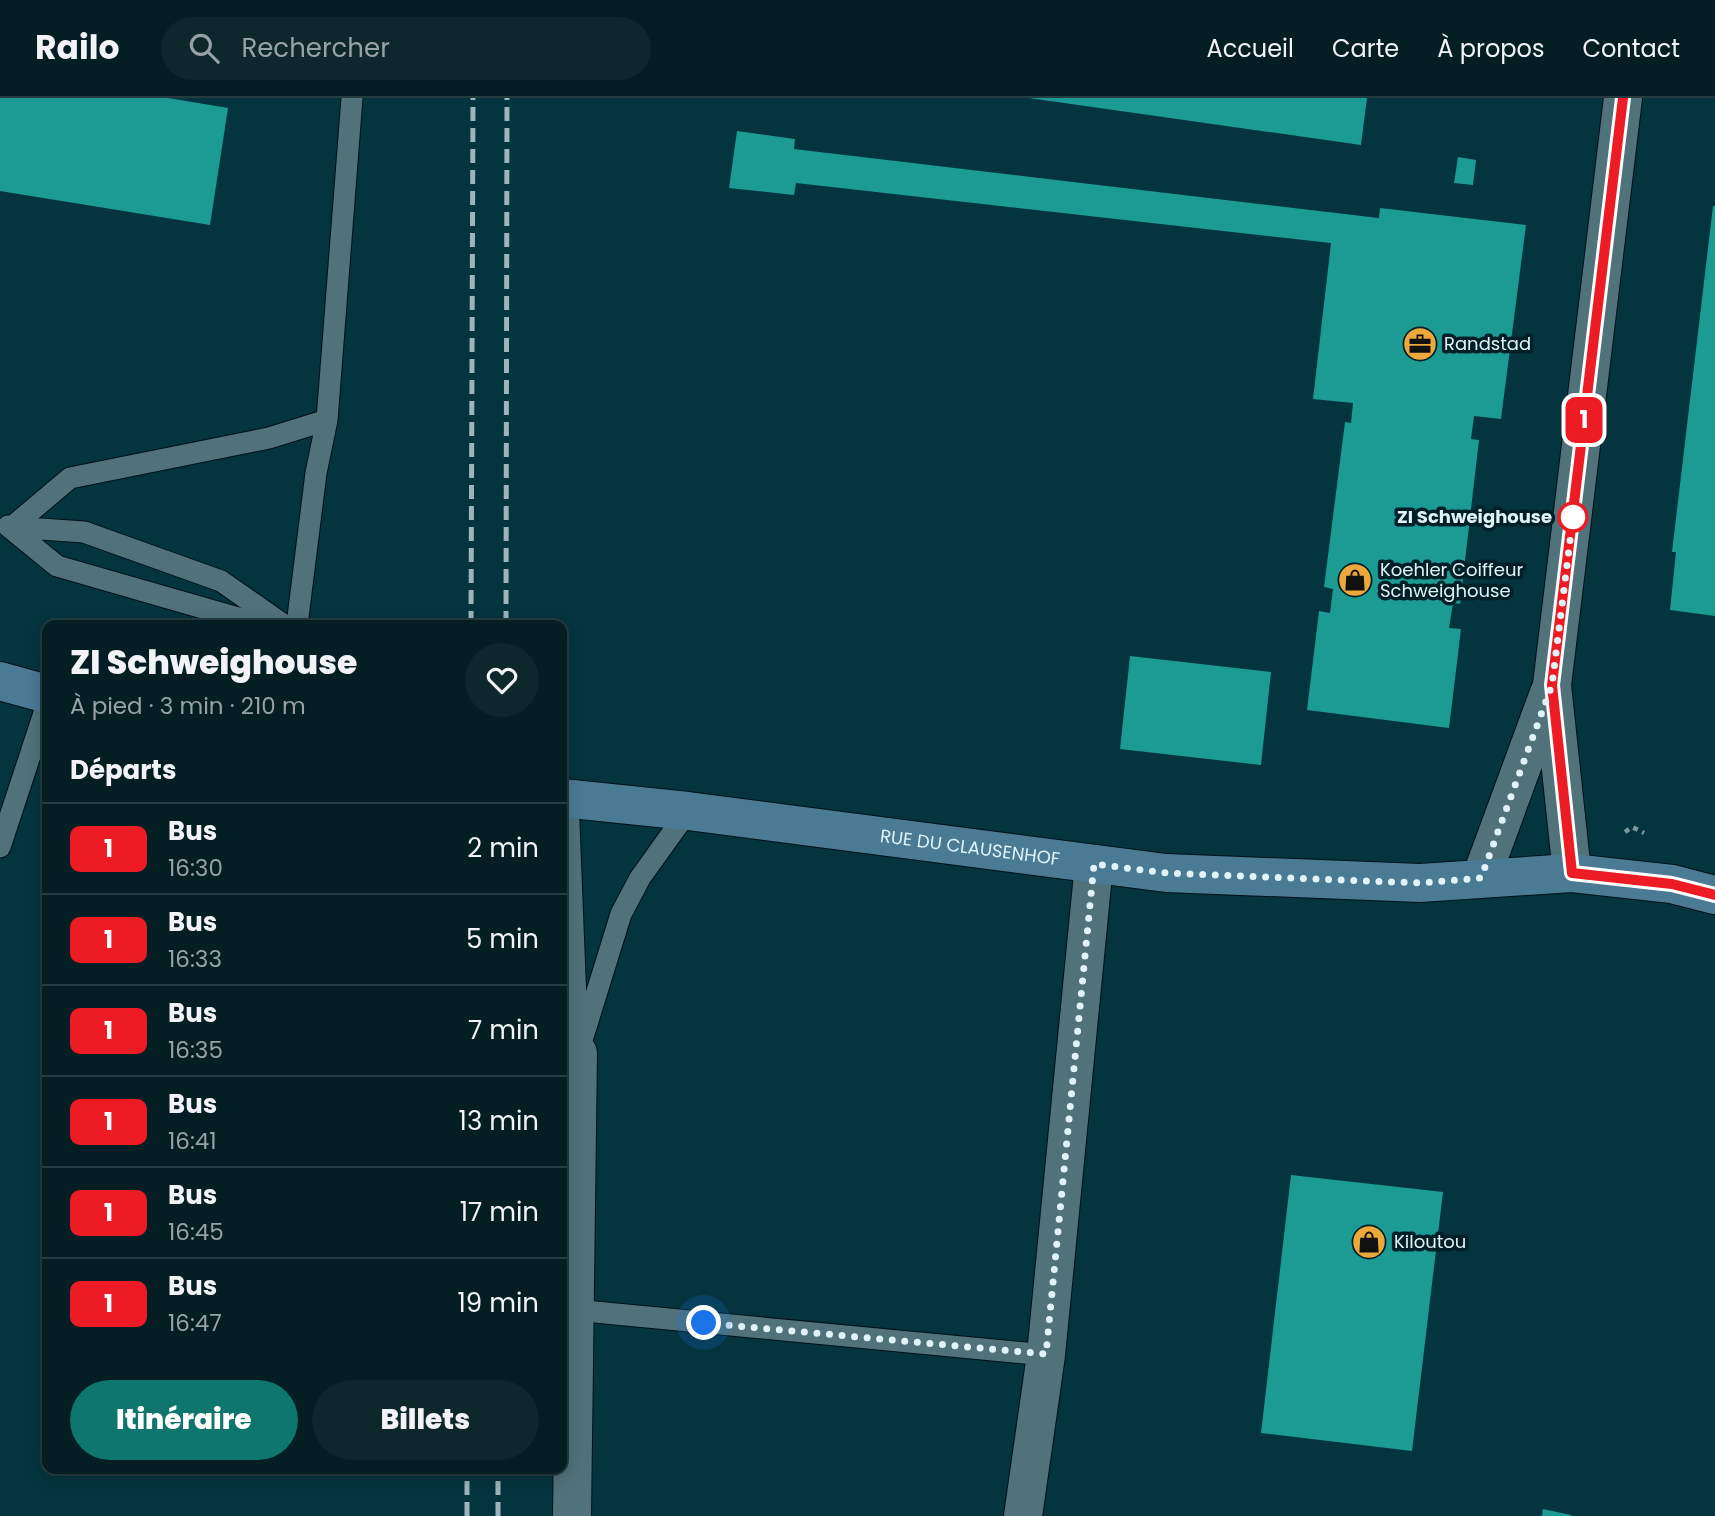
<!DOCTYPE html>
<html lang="fr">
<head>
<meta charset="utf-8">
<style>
  body { margin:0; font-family:Poppins,sans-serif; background:#0d272c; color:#f1f3f6; height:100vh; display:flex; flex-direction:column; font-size:26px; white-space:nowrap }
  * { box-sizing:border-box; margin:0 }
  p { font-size:23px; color:#97a2a6 }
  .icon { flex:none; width:38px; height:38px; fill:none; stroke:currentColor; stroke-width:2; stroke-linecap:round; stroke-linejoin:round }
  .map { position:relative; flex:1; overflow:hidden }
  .drawer { position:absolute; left:42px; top:522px; width:525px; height:854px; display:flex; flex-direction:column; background:#041e24; border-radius:14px; box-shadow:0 4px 18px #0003,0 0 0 2px #253c41 }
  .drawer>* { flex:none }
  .badge { padding:0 14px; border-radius:10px; font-size:24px; line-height:46px }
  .you { position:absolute; width:35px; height:35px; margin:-18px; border:5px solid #fff; border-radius:50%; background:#1a73e8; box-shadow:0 0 0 10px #1a73e833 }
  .map>.badge { position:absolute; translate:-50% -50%; box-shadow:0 0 0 4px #fff }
  h2 { padding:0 28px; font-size:26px; line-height:63px }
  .round { display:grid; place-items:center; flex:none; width:74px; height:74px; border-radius:37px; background:#0d272c }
  .overview { display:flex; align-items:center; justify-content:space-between; height:119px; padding:0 28px }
  h1 { font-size:33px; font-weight:800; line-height:52px }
  .button { display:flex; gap:14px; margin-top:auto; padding:14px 28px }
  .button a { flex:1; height:80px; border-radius:42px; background:#0f766e; color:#fff; font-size:28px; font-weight:800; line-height:80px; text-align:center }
  .button a+a { background:#0d272c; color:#f1f3f6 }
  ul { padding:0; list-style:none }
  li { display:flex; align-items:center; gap:21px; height:91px; padding:0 28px; border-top:2px solid #253c41 }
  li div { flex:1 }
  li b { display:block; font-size:26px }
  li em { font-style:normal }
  li .badge { min-width:77px; font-weight:700; text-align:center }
  header { display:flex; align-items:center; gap:42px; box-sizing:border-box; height:98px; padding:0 35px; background:#041e24; border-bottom:2px solid #253c41 }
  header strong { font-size:33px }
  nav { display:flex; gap:38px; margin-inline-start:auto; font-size:24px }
  .search { width:490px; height:63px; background:#0d272c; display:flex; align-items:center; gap:18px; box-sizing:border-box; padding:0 24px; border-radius:38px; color:#97a2a6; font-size:26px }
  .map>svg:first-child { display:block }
</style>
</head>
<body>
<header>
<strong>Railo</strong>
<div class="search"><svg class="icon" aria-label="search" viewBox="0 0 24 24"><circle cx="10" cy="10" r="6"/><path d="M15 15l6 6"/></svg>Rechercher</div>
<nav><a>Accueil</a><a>Carte</a><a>À propos</a><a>Contact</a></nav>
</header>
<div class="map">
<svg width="1715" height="1418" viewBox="0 0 1715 1418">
  <rect width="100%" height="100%" fill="#052830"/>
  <path fill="#04343e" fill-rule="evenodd" d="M0,0H1715V1418H0ZM47,527H562V1370H47Z"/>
  <path fill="#1b9b93" d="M0,0H168L228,10L210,127L0,93Z
    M1029,0H1367L1361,47Z
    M737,33L795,41L794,51L1379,120L1380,110L1526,127L1501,321L1474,318L1471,341L1479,342L1460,506L1453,505L1449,530L1461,531L1449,630L1307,612L1319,513L1330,515L1333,491L1324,489L1345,324L1351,325L1353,305L1313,301L1331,145L796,85L794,97L729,90Z
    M1458,59L1476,62L1473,87L1454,85Z
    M1713,108H1715V518L1670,512L1676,454H1672Z
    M1130,558L1271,574L1261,667L1120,651Z
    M1291,1077L1443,1094L1412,1353L1261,1335Z
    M1543,1411L1571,1417V1418H1542Z"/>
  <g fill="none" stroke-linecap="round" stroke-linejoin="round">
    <g stroke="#001016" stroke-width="23">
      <path id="lane" d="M8,428L57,468L262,527
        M12,429L70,380L269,340L327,322
        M12,429L84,434L221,483L284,527
        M297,527L316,375L327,322L352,0
        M568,700L578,955L621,816L640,780L688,713
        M0,749L47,606
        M574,1212L1046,1257"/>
    </g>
    <g stroke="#001016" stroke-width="40">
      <path id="street" d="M1572,775L1552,587L1623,0
        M1481,780L1549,595
        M572,1418L578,955
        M1023,1418L1046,1257L1094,766"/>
    </g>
    <g stroke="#001016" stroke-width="40">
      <g id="secondary">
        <path d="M0,583L47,596"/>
        <path id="s1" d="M562,700L688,713L1166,775L1420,785L1572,775L1672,786L1715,797"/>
      </g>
    </g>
    <path stroke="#7d979d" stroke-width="4.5" stroke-dasharray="5 5" stroke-linecap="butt" d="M1625,734L1632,729L1644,735"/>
    <use href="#lane" stroke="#50727b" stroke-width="21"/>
    <use href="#street" stroke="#50727b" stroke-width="38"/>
    <use href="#secondary" stroke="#4a7a94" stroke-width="38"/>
    <path stroke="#9cb4ba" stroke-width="5" stroke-dasharray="14 7" stroke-linecap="butt" d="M471,527L473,0
      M506,527L507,0
      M467,1418V1370
      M498,1418V1370"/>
  </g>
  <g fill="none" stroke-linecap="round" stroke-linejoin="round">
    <g stroke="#fff" stroke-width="16">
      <path id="line" d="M1623,0L1552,587L1572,775L1672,786L1715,797"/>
    </g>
    <use href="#line" stroke="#ed1c24" stroke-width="10"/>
    <path stroke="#e0f3f8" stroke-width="7" stroke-dasharray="0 12.6" d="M704,1225L1046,1256L1094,766L1166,775L1420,785L1481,780L1552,587L1573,419"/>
  </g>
  <defs>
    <g id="office-disc" transform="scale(1.75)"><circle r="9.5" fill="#eda83b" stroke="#001f26"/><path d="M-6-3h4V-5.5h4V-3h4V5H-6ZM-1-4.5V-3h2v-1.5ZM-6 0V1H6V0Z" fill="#111"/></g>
    <g id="shop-disc" transform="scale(1.75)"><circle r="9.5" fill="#eda83b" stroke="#001f26"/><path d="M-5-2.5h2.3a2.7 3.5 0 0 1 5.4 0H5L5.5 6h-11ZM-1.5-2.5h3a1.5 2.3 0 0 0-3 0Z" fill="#111"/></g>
  </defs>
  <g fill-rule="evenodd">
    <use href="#office-disc" x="1420" y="246"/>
    <use href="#shop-disc" x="1355" y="482"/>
    <use href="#shop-disc" x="1369" y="1144"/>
  </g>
  <circle fill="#fff" stroke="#ed1c24" stroke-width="3.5" cx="1573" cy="419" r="14"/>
  <g text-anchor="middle" stroke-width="7" stroke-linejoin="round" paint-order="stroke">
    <g font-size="18" fill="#e0f3f8" stroke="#001f26" text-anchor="start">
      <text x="1444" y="252">Randstad</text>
      <text x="1380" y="478">Koehler Coiffeur<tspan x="1380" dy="21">Schweighouse</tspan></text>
      <text x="1394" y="1150">Kiloutou</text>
    </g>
    <g font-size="18" font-weight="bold" fill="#e0f3f8" stroke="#001f26" text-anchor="end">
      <text x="1552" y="425">ZI Schweighouse</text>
    </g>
    <g font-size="18" fill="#e0f3f8" stroke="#001f26">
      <text dy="6" stroke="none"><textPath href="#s1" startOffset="411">RUE DU CLAUSENHOF</textPath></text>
    </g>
  </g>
</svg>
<div class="you" style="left:704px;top:1225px"></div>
<b class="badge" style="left:1584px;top:322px;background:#ed1c24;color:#fff">1</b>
<section class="drawer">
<div class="overview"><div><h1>ZI Schweighouse</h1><p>À pied · 3 min · 210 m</p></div><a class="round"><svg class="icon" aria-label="heart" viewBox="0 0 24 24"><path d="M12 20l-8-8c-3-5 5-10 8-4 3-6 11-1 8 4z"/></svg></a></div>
<h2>Départs</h2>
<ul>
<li><span class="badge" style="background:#ed1c24;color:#fff">1</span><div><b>Bus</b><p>16:30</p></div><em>2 min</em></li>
<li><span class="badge" style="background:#ed1c24;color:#fff">1</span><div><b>Bus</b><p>16:33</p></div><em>5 min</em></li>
<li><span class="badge" style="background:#ed1c24;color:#fff">1</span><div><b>Bus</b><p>16:35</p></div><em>7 min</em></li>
<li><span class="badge" style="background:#ed1c24;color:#fff">1</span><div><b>Bus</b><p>16:41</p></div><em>13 min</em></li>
<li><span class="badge" style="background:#ed1c24;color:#fff">1</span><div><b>Bus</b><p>16:45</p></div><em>17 min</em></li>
<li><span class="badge" style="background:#ed1c24;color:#fff">1</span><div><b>Bus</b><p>16:47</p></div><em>19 min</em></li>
</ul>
<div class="button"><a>Itinéraire</a><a>Billets</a></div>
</section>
</div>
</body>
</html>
